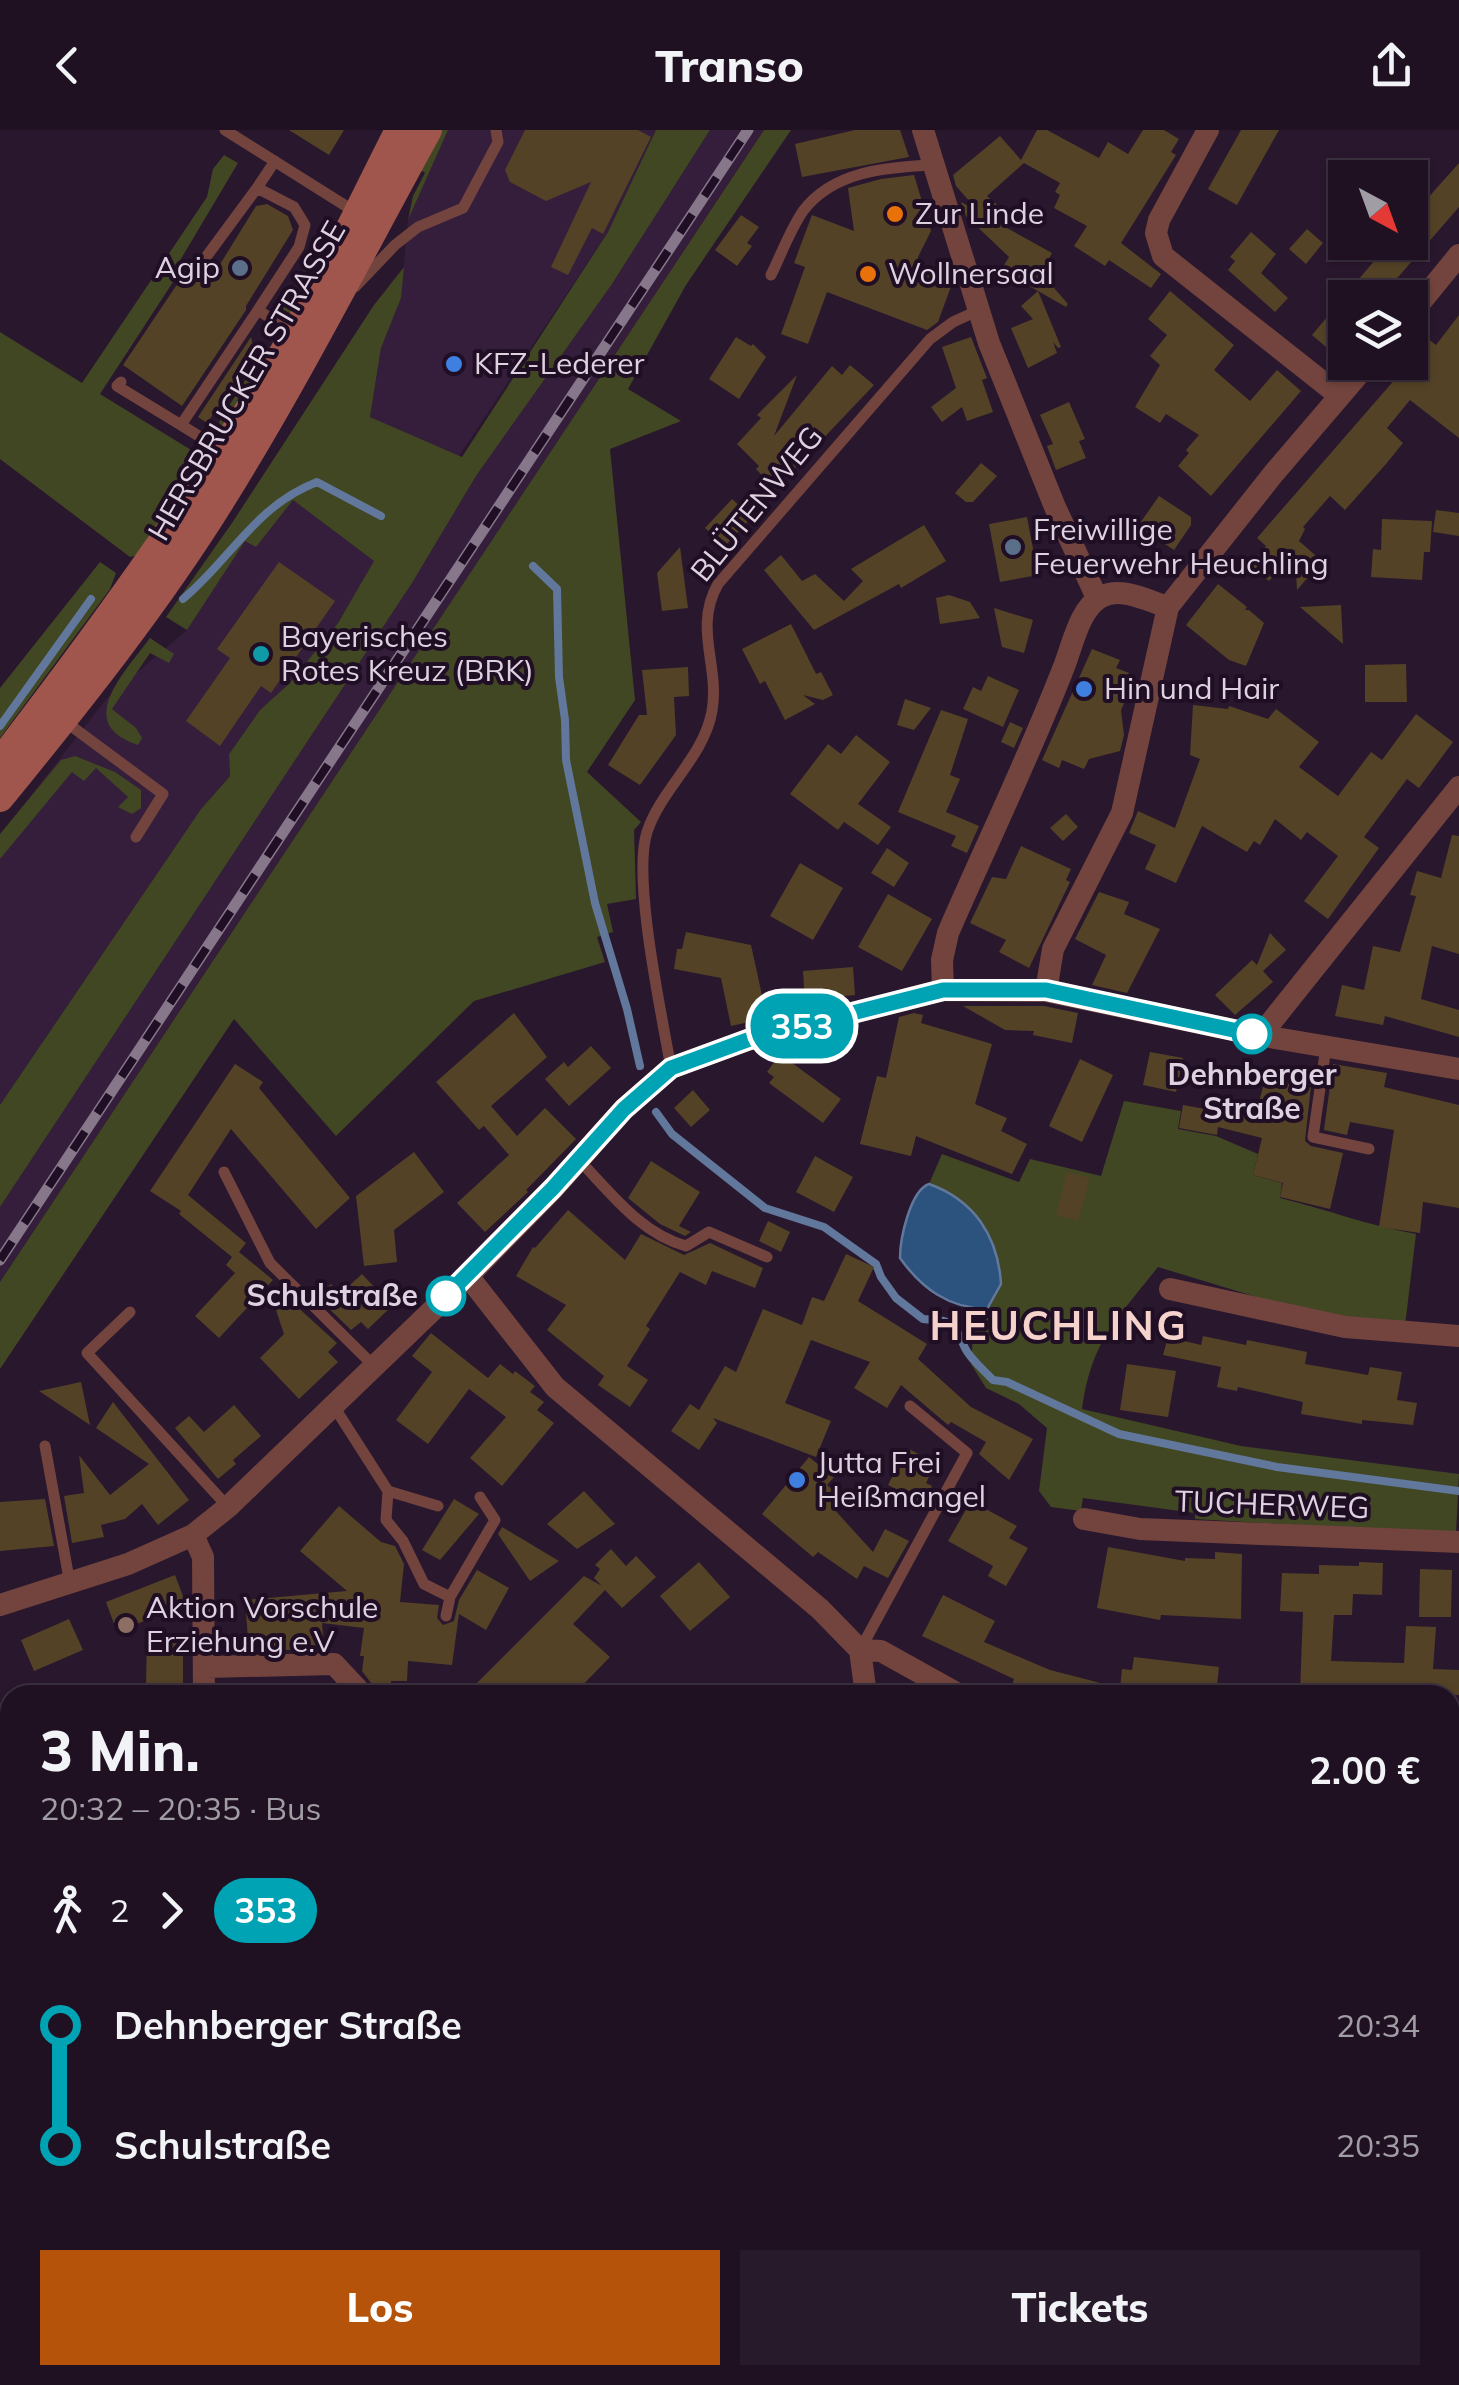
<!DOCTYPE html>
<html lang="de">
<head>
<meta charset="utf-8">
<style>
  body { margin:0; font-family:Mulish,sans-serif; background:#271a2a; color:#f1f3f6; height:100vh; display:flex; flex-direction:column; font-size:38px; white-space:nowrap }
  * { box-sizing:border-box; margin:0 }
  p { font-size:32px; color:#a19da5 }
  .icon { flex:none; width:55px; height:55px; fill:none; stroke:currentColor; stroke-width:2; stroke-linecap:round; stroke-linejoin:round }
  .map { position:relative; flex:1; overflow:hidden }
  .panel { position:absolute; left:0px; top:1555px; width:1460px; height:700px; display:flex; flex-direction:column; background:#1f1122; border-radius:30px 30px 0 0; box-shadow:0 2px 8px #0004,0 0 0 2px #3c3140 }
  .panel>* { flex:none }
  .badge { padding:0 20px; border-radius:32px; font-size:35px; line-height:65px }
  .needle { width:65px; rotate:139deg }
  .fabs { position:absolute; left:1328px; top:30px; display:grid; gap:20px }
  .fabs a { display:grid; place-items:center; width:100px; height:100px; border-radius:0px; background:#1f1122; box-shadow:0 2px 8px #0004,0 0 0 2px #3c3140; font-size:50px }
  .map>.badge { position:absolute; translate:-50% -50%; box-shadow:0 0 0 5px #fff }
  .legs { display:flex; align-items:center; gap:15px; height:110px; padding:0 40px; font-size:32px }
  .legs p { margin-inline-start:auto }
  .summary { display:flex; align-items:center; justify-content:space-between; height:170px; padding:0 40px }
  h1 { font-size:55px; font-weight:800; line-height:75px }
  .button { display:flex; gap:20px; margin-top:auto; padding:20px 40px }
  .button a { flex:1; height:115px; border-radius:0px; background:#b45309; color:#fff; font-size:40px; font-weight:800; line-height:115px; text-align:center }
  .button a+a { background:#271a2a; color:#f1f3f6 }
  ul { padding:0 40px; list-style:none }
  li { display:flex; align-items:center; gap:35px; height:120px; font-size:38px }
  li i { display:grid; place-items:center; width:15px; height:100%; margin:0 12px; background:currentColor }
  li i::after { content:''; width:25px; height:25px; margin:-12px; border:8px solid; border-radius:50%; background:#1f1122 }
  li p { margin-inline-start:auto }
  li:first-child i { background:linear-gradient(#0000 50%,currentColor 0) }
  li:last-child i { background:linear-gradient(currentColor 50%,#0000 0) }
  header { display:flex; justify-content:space-between; align-items:center; height:130px; padding:0 40px; background:#1f1122; font-size:45px; font-weight:800 }
  .map>svg:first-child { display:block }
</style>
</head>
<body>
<header><svg class="icon" aria-label="back" viewBox="0 0 24 24"><path d="M15 5l-7 7 7 7"/></svg>Transo<svg class="icon" aria-label="share" viewBox="0 0 24 24"><path d="M12 15V3M7 8l5-5 5 5M5 13v7h14v-7"/></svg></header>
<div class="map">
<svg width="1459" height="2255" viewBox="0 0 1459 2255">
  <rect width="100%" height="100%" fill="#29172e"/>
  <path fill="#351e3b" d="M448,0H656L608,102L459,326L370,287L381,218L401,168L408,90Z
    M710,0H764L0,1152V1077L412,453L476,346L612,154Z
    M293,370L374,431L338,493L291,553L260,580L229,624L230,645L201,679L0,975V705L107,568L187,500L245,410L256,416Z"/>
  <path fill="#414723" d="M434,0H448L408,90L413,66L425,43L415,36Z
    M656,0H710L612,154L476,346L412,453L0,1077V975L201,679L230,646L229,624L260,580L290,553L338,493L374,431L293,370L256,417L245,411L187,500L166,487L232,393L374,175L404,137L401,168L381,218L370,287L462,327L608,102Z
    M764,0H791L686,155L628,259L681,291L610,319L635,570L587,642L641,692L634,700L636,769L607,774L613,802L597,807L605,832L474,871L336,1006L234,889L0,1239V1152Z
    M224,25L238,33L169,149L173,152L100,264L209,331L145,423L130,427L0,329V202L82,253L207,67L213,39Z
    M312,133H318L298,180L279,186L305,138Z
    M279,212L224,305L219,292L264,220Z
    M100,432L116,443L110,459L0,608V558Z
    M150,508L174,524L169,533L150,523L112,579L136,598L142,608L138,615C72,594 126,541 150,508Z
    M75,626L115,642L141,660V678L132,684L118,677L128,667L96,638L84,651L72,642L0,729V704L61,630Z
    M1124,971L1181,981L1178,999L1216,1006L1258,1024L1253,1045L1282,1053L1280,1068C1326,1079 1369,1096 1416,1104L1405,1196L1309,1183L1158,1137C1117,1189 1091,1211 1082,1279L1241,1316L1459,1344L1456,1404L1195,1389V1383L1083,1368L1081,1381L1051,1377L1039,1361L1047,1298L1019,1274L986,1258L971,1234L973,1207L967,1178H987L950,1062L929,1054L942,1024L1019,1052L1030,1029L1101,1046Z
    M1048,2245H1150L1157,2255H1055Z
    M1192,2245H1301L1296,2255H1186Z"/>
  <path fill="#2c527e" stroke="#61789c" stroke-width="2.5" d="M929,1054C974,1070 998,1106 1001,1154L987,1179C949,1178 922,1159 900,1128C900,1109 910,1061 929,1054Z"/>
  <g fill="none" stroke-linecap="round" stroke-linejoin="round">
    <path stroke="#61789c" stroke-width="8" d="M533,436L557,459L559,547L565,590L566,630L595,773L627,879L640,936
      M183,469C231,429 255,376 317,352L381,386
      M0,596L91,469
      M656,982L672,1004L765,1078L824,1097L876,1134L881,1147L896,1168L923,1189C955,1192 951,1188 965,1218C970,1229 984,1240 993,1250L1007,1252L1119,1304L1277,1337L1459,1361"/>
  </g>
  <path fill="#534226" d="M289,0H344L329,25Z
    M525,0H638L651,7L603,104L592,98L568,145L551,137L591,52L546,71L510,52L505,40Z
    M855,0H900L909,27L802,47L795,14Z
    M1037,0H1047L1099,28L1108,12L1128,24L1143,0H1164L1179,9L1171,22L1176,25L1121,113L1161,144L1151,158L1109,130L1105,136L1074,116L1087,96L1054,78L1060,65L1055,62L1060,53L1024,33L987,66L1014,90L1007,98L1052,123L1041,143L1068,174L1066,177L1038,161L1061,217L1058,218L1053,212L1057,223L1028,238L1011,198L1033,189L1021,176L1038,161L1001,140L1009,127L966,86L961,72L978,81L956,56L953,45L1000,6L1021,30Z
    M1241,0H1279L1237,75L1208,59Z
    M1459,33V77L1380,168H1345V209L1333,223L1312,205L1390,112H1410V88Z
    M914,45L931,101L913,137L953,151L938,192L927,200L827,162L808,214L781,204L805,137L794,133L812,85L854,101L848,58L881,49Z
    M267,74L288,86L293,100L246,176V180L182,276L123,235L186,141L190,150L203,148L209,152L256,76Z
    M741,85L759,97L747,113L752,116L737,136L715,120Z
    M1307,99L1323,113L1306,134L1289,119Z
    M1251,102L1276,124L1261,143L1288,168L1275,182L1228,140L1235,131L1230,127Z
    M1170,161L1234,215L1214,240L1250,271L1277,240L1301,261L1211,366L1178,336L1189,323L1186,320L1199,305L1166,284L1160,293L1135,277L1160,235L1150,226L1167,205L1148,189Z
    M1459,185V308L1410,270L1387,298L1403,313L1386,334L1345,380L1330,366L1303,397L1305,399L1299,411L1322,431L1297,460L1295,420L1269,451L1251,435L1266,416L1257,408L1410,232L1427,208L1436,215Z
    M251,207L255,225L207,293L198,287Z
    M736,207L751,216L753,214L766,227L739,269L709,249Z
    M971,207L987,248L982,250L993,282L967,291L962,277L942,292L931,277L956,258L942,217Z
    M850,235L874,255L775,359L756,339L759,336L737,314L761,288L757,285L797,245L774,306L832,236L842,245Z
    M1069,272L1085,309L1079,311L1086,328L1056,340L1047,316L1053,314L1040,285Z
    M981,333L997,346L973,372H966L955,363Z
    M1159,366L1191,387V395L1174,420L1138,396Z
    M732,369L752,387L725,416L705,398Z
    M1436,380L1459,383V406L1433,402Z
    M1027,387L1038,445L1000,452L989,394Z
    M1382,389L1432,391L1430,422H1424L1422,450L1371,447L1373,419L1381,420Z
    M924,395L946,431L901,458L899,454L814,500L764,440L781,425L802,451L815,444L844,471L863,451L851,439Z
    M680,417L688,478L662,481L657,443Z
    M279,432L335,471L271,563L261,556L220,616L186,591L230,528L217,519Z
    M1218,454L1247,477L1245,480H1249L1264,493L1246,536L1229,530L1186,495Z
    M949,465L970,472L980,488L940,494L936,468Z
    M1341,475L1343,514L1300,477Z
    M994,478L1033,490L1024,523L1002,517Z
    M791,494L816,544L821,542L833,565L823,570L803,565L815,574L785,590L765,551L760,554L742,519Z
    M1092,519L1120,530L1116,538L1129,543L1123,555L1128,564L1121,580L1124,605L1120,621L1089,629L1084,639L1062,630L1059,638L1042,630Z
    M1406,534L1407,572H1365V535Z
    M688,537L689,566L674,567L676,605L640,655L608,635L639,585H647L642,540Z
    M988,546L1019,560L1003,597L963,579L973,557L981,561Z
    M905,569L931,578L914,600L897,595Z
    M1193,575L1228,579L1229,576L1268,589L1276,579L1319,612L1299,637L1338,666L1371,622L1382,630L1416,584L1453,612L1419,658L1407,649L1364,707L1379,718L1328,789L1304,771L1338,726L1307,702L1301,710L1275,689L1260,715L1254,711L1247,722L1202,696L1176,753L1145,739L1156,715L1129,703L1138,681L1175,698L1200,629L1190,625Z
    M941,580L968,589L950,645L960,649L946,682L979,696L967,723L951,716L956,706L898,682Z
    M1010,592L1023,598L1014,618L1001,612Z
    M856,605L890,632L858,674L891,697L878,715L844,692L838,700L790,664L828,614L841,624Z
    M1066,684L1078,697L1063,711L1050,698Z
    M1452,705L1459,706V824L1432,816L1421,869L1459,880V907L1385,886L1383,895L1335,886L1342,855L1364,860L1373,816L1400,822L1416,766L1410,765L1417,741L1441,748Z
    M1021,716L1071,739L1066,750L1070,752L1029,838L999,822L1006,810L970,793L992,747L1006,749Z
    M887,718L909,733L894,757L871,743Z
    M800,733L843,758L813,810L770,786Z
    M1099,762L1129,772L1124,784L1160,799L1127,863L1092,855L1106,825L1075,809Z
    M888,764L932,789L902,841L858,817Z
    M686,802L751,815L767,888L731,896L721,848L674,839L677,819H682Z
    M1270,803L1286,820L1263,841L1273,852L1235,885L1215,865L1252,830L1257,835Z
    M853,837L855,865L833,867L832,873L805,875L803,841Z
    M963,876H1044L1078,883L1072,913L1033,905L1034,901L1005,900Z
    M514,883L547,927L491,976L517,1006L545,978L576,1009L526,1060L528,1062L485,1102L457,1073L509,1025L484,996L479,1000L436,952Z
    M914,883L923,885L921,893L992,914L975,974L1007,988L1001,1001L1027,1014L1012,1044L916,1006L911,1026L860,1014L877,946L886,948L899,887Z
    M591,916L611,938L569,976L545,949L564,932L568,937Z
    M1150,922L1183,928L1176,962L1143,955Z
    M780,924L841,969L823,993L769,953L774,947L767,942Z
    M1080,929L1113,945L1082,1012L1049,996Z
    M235,934L263,952L259,958L350,1068L316,1099L231,999L188,1065L246,1113L239,1122L273,1150L219,1208L195,1186L235,1143L226,1135L232,1127L179,1084L181,1081L150,1061Z
    M1333,934L1387,943L1384,957L1459,975V1078L1423,1072L1420,1103L1379,1097L1394,1000L1350,992L1347,1005L1324,1000Z
    M1266,945L1311,956L1305,1011L1311,1016L1343,1023L1330,1079L1280,1067L1283,1053L1253,1045L1262,1008L1218,997L1217,1005L1179,998L1183,975L1255,988Z
    M693,960L710,980L691,997L674,978Z
    M414,1022L444,1062L394,1100L397,1132L364,1136L356,1066Z
    M815,1026L853,1047L834,1082L796,1062Z
    M651,1031L700,1062L679,1096L691,1102L685,1106L660,1094L628,1068Z
    M1067,1042L1090,1048L1078,1091L1056,1085Z
    M568,1080L625,1130L641,1104L684,1125L710,1113L763,1138L755,1158L712,1141L706,1155L680,1142L646,1196L650,1199L627,1236L648,1250L630,1277L598,1255L604,1246L547,1200L566,1175L516,1146L533,1117L535,1118Z
    M768,1091L790,1102L781,1122L759,1111Z
    M846,1124L874,1137L858,1171L927,1214L918,1229L971,1277L1033,1309L1009,1350L979,1324L986,1312L951,1292L948,1295L901,1255L887,1278L854,1258L870,1232L811,1210L785,1273L831,1291L816,1327L713,1288L717,1293L699,1320L671,1301L690,1274L699,1280L725,1236L736,1242L763,1179L802,1195L812,1167L824,1171Z
    M362,1144L392,1176L368,1199L361,1192L351,1200L317,1167L331,1154L340,1164Z
    M293,1173L337,1213L328,1222L338,1232L299,1269L260,1228L284,1204L276,1180Z
    M431,1203L488,1248L500,1234L513,1244L515,1241L535,1256L530,1262L544,1272L537,1280L554,1293L502,1356L470,1328L506,1287L469,1259L428,1314L396,1290L432,1242L412,1226Z
    M1203,1206L1246,1215L1247,1210L1307,1222L1305,1234L1368,1245L1370,1237L1402,1242L1397,1270L1417,1273L1413,1295L1362,1290V1294L1301,1284L1303,1272L1238,1257L1237,1261L1217,1257L1221,1237L1163,1225L1168,1207L1201,1215Z
    M1127,1234L1176,1241L1168,1287L1120,1280Z
    M81,1252L90,1295L39,1261Z
    M113,1272L189,1370L158,1395L142,1374L125,1389L101,1395L104,1407L72,1413L64,1366L84,1363L79,1325L110,1365L149,1334L96,1298Z
    M234,1275L261,1306L233,1330L236,1334L218,1349L175,1298L189,1286L204,1302Z
    M907,1318L936,1333L926,1353L932,1356L924,1373L888,1355Z
    M809,1327L834,1347L827,1355L841,1367L833,1378L873,1422L885,1399L909,1411L888,1448L864,1436L857,1449L818,1422L813,1427L762,1384Z
    M584,1361L615,1394L577,1419L547,1394Z
    M45,1369L54,1416L0,1421V1372Z
    M454,1369L479,1384L440,1430L422,1420Z
    M971,1371L1017,1396L1009,1408L1028,1418L1006,1456L988,1446L993,1436L948,1411Z
    M339,1376L381,1412L395,1416L404,1434L400,1472L439,1475L437,1488L443,1495L454,1491L459,1470L477,1440L509,1458L486,1500L459,1484L452,1535L408,1531L407,1551H391V1562L377,1561L362,1541L364,1526H360L364,1498L322,1493L324,1519L249,1521L245,1470L347,1461L300,1421Z
    M502,1397L559,1431L530,1451L498,1404Z
    M1108,1417L1185,1431V1428L1215,1429V1422L1242,1424L1241,1489L1161,1485L1160,1490L1097,1478Z
    M611,1419L626,1436L636,1426L656,1447L622,1478L605,1460L573,1494L610,1527L573,1565H465L584,1446L602,1456L594,1448L600,1439L595,1435Z
    M699,1432L730,1467L690,1501L660,1466Z
    M1359,1432L1383,1433L1382,1465L1353,1464L1352,1485H1334L1331,1531L1404,1533L1406,1496L1436,1497L1433,1539L1459,1540V1565L1300,1563L1303,1482L1280,1481L1282,1443L1319,1444V1435L1359,1436Z
    M1420,1439L1452,1440L1451,1487H1419Z
    M175,1445L186,1474L117,1502L106,1472Z
    M943,1465L995,1491L984,1512L1050,1540L1120,1558L1122,1539L1132,1540L1134,1527L1219,1537L1216,1565H1037L1012,1555L1014,1549L922,1506Z
    M69,1489L83,1520L34,1541L21,1510Z
    M147,1505L183,1507V1554H146Z"/>
  <g fill="none" stroke-linecap="round" stroke-linejoin="round">
    <path stroke="#72443d" stroke-width="11" d="M225,0L357,83
      M275,31L257,58L294,77L305,95L299,117L258,180L294,204
      M195,142L257,58
      M771,145C781,125 790,100 803,81C833,41 887,37 933,35
      M355,157L395,115L418,97L463,78L498,12L496,0
      M121,252L117,256L181,295
      M223,321L181,295L258,180
      M63,590L163,664L136,707
      M1326,917L1313,1007L1369,1019
      M671,938C662,886 632,748 647,702C661,659 704,627 712,581C720,536 693,498 718,454L930,209L953,192L977,181
      M579,1030C611,1063 641,1104 686,1116L709,1102L767,1127
      M224,1042L270,1133L374,1236
      M130,1182L87,1223L228,1377
      M333,1275L388,1361L386,1390L403,1411L424,1454L450,1467L446,1486
      M45,1316L70,1454
      M388,1361L438,1376
      M450,1467L495,1390L480,1367
      M860,1520L967,1323L910,1276"/>
    <path stroke="#72443d" stroke-width="22" d="M923,0L989,213L1055,377L1097,468
      M1208,0L1159,90L1156,103L1163,126L1340,266
      M1410,185L1459,125
      M943,860L942,830L948,803C987,713 1030,625 1065,534C1073,513 1080,478 1101,467C1121,456 1148,471 1168,477
      M1046,861L1053,819L1122,683L1168,477L1274,343L1369,232
      M1260,906L1459,657
      M468,1146L555,1257L820,1479L860,1520L866,1565
      M1170,1159L1345,1197L1459,1206
      M1084,1389L1140,1399L1459,1412
      M193,1405L203,1427L204,1565
      M0,1475L128,1434L193,1405L228,1377L468,1146L553,1059L624,979L671,938L750,909L943,860L1046,861L1252,904L1459,939
      M860,1520L881,1521L960,1565
      M206,1537L334,1534L363,1565
      M1450,1604H1459
      M0,1869L10,1880
      M1028,2245L1035,2255
      M141,2255L144,2252L149,2255
      M339,2255L340,2245
      M574,2255L583,2245"/>
    <path stroke="#a0564d" stroke-width="28" d="M0,632C105,495 208,354 294,204C332,138 364,68 399,0
      M0,668C79,571 159,471 225,364C298,246 361,122 428,0"/>
    <g stroke="#86778a" stroke-width="11">
      <path id="rail" d="M0,1130L748,0"/>
    </g>
    <use href="#rail" stroke="#1f0e24" stroke-width="8" stroke-dasharray="22" stroke-linecap="butt"/>
  </g>
  <g fill="none" stroke-linecap="round" stroke-linejoin="round">
    <g stroke="#fff" stroke-width="22">
      <path id="line-1" d="M446,1166L553,1058L624,979L671,938L750,909L943,860H1046L1252,904"/>
    </g>
    <use href="#line-1" stroke="#00a3b4" stroke-width="15"/>
  </g>
  <g fill="#e8710a" stroke="#1f0e24" stroke-width="4">
    <circle cx="895" cy="84" r="10"/>
    <circle cx="868" cy="144" r="10"/>
  </g>
  <g fill="#5c6f8a" stroke="#1f0e24" stroke-width="4">
    <circle cx="240" cy="138" r="10"/>
    <circle cx="1013" cy="417" r="10"/>
  </g>
  <g fill="#3f7fe0" stroke="#1f0e24" stroke-width="4">
    <circle cx="454" cy="234" r="10"/>
    <circle cx="1084" cy="559" r="10"/>
    <circle cx="797" cy="1350" r="10"/>
  </g>
  <circle fill="#0f9aa8" stroke="#1f0e24" stroke-width="4" cx="261" cy="524" r="10"/>
  <g fill="#fff" stroke="#00a3b4" stroke-width="5">
    <circle cx="1252" cy="904" r="18"/>
    <circle cx="446" cy="1166" r="18"/>
  </g>
  <circle fill="#8d6e63" stroke="#1f0e24" stroke-width="4" cx="126" cy="1495" r="10"/>
  <g text-anchor="middle" stroke-width="8" stroke-linejoin="round" paint-order="stroke">
    <g font-size="30" fill="#ded2e1" stroke="#1f0e24" text-anchor="start">
      <text x="915" y="94">Zur Linde</text>
      <text x="220" y="148" text-anchor="end">Agip</text>
      <text x="888" y="154">Wollnersaal</text>
      <text x="474" y="244">KFZ-Lederer</text>
      <text x="1033" y="410">Freiwillige<tspan x="1033" dy="34">Feuerwehr Heuchling</tspan></text>
      <text x="281" y="517">Bayerisches<tspan x="281" dy="34">Rotes Kreuz (BRK)</tspan></text>
      <text x="1104" y="569">Hin und Hair</text>
      <text x="817" y="1343">Jutta Frei<tspan x="817" dy="34">Heißmangel</tspan></text>
      <text x="146" y="1488">Aktion Vorschule<tspan x="146" dy="34">Erziehung e.V</tspan></text>
    </g>
    <g font-size="30" fill="#ded2e1" stroke="#1f0e24">
      <text transform="translate(247 251) rotate(-60)" y="10">HERSBRUCKER STRASSE</text>
      <text transform="translate(757 374) rotate(-51)" y="10">BLÜTENWEG</text>
      <text transform="translate(1272 1375) rotate(2)" y="10">TUCHERWEG</text>
    </g>
    <g font-size="30" font-weight="bold" fill="#ded2e1" stroke="#1f0e24">
      <text x="1252" y="955">Dehnberger<tspan x="1252" dy="34">Straße</tspan></text>
      <text x="418" y="1176" text-anchor="end">Schulstraße</text>
    </g>
    <g font-size="40" font-weight="bold" letter-spacing="2.5" fill="#f5d3cc" stroke="#1f0e24">
      <text x="1059" y="1210">HEUCHLING</text>
    </g>
  </g>
</svg>
<div class="fabs">
<a><svg class="needle" viewBox="-14 -14 28 28"><path d="M0-13l5 13h-10z" fill="#e53935"/><path d="M0 13l5-13h-10z" fill="#a19da5"/></svg></a>
<a><svg class="icon" aria-label="layers" viewBox="0 0 24 24"><path d="M12 4l9 5-9 5-9-5zM3 14l9 5 9-5"/></svg></a>
</div>
<b class="badge" style="left:802px;top:896px;background:#00a3b4;color:#fff">353</b>
<section class="panel">
<div class="summary"><div><h1>3 Min.</h1><p>20:32 – 20:35 · Bus</p></div><b>2.00 €</b></div>
<div class="legs"><svg class="icon" aria-label="walk" viewBox="0 0 24 24"><circle cx="13" cy="4" r="2"/><path d="M13 8l-2 6 4 7M11 14l-3 7M7 12l3-4h3l4 4"/></svg>2<svg class="icon" aria-label="forward" viewBox="0 0 24 24"><path d="M9 5l7 7-7 7"/></svg><b class="badge" style="background:#00a3b4;color:#fff">353</b></div>
<ul>
<li><i style="color:#00a3b4"></i><b>Dehnberger Straße</b><p>20:34</p></li>
<li><i style="color:#00a3b4"></i><b>Schulstraße</b><p>20:35</p></li>
</ul>
<div class="button"><a>Los</a><a>Tickets</a></div>
</section>
</div>
</body>
</html>
